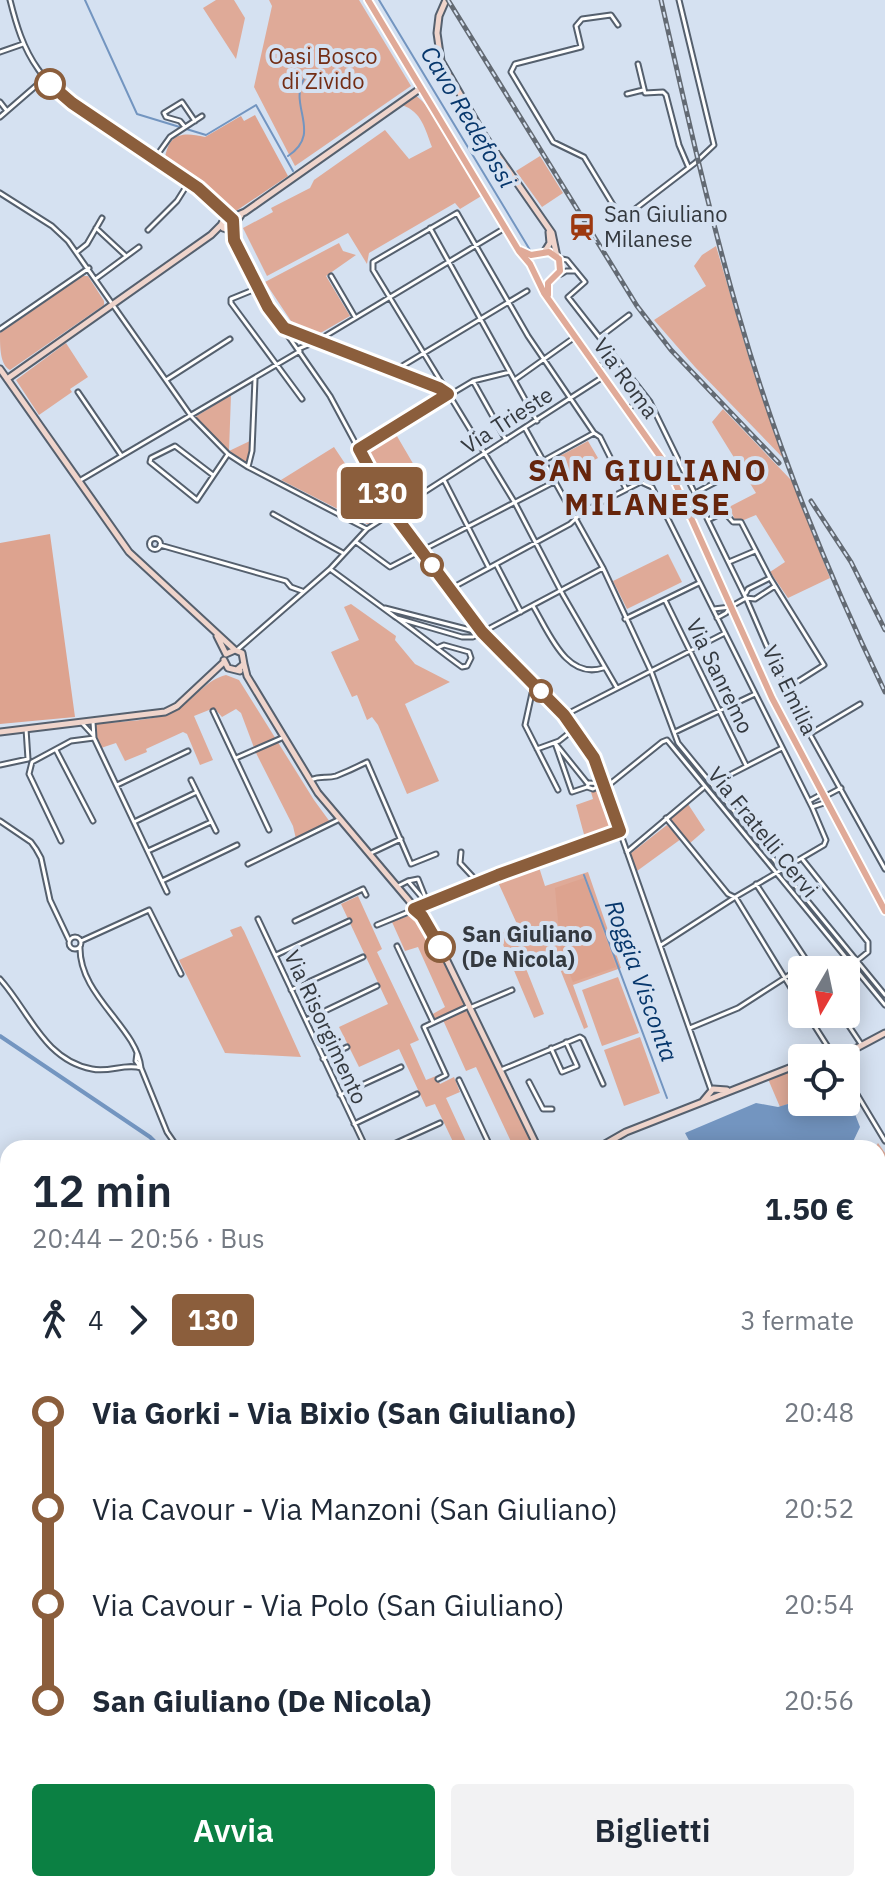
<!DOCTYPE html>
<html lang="it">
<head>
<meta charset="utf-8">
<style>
  body { margin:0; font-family:"IBM Plex Sans",sans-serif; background:#f2f2f3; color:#1f2937; height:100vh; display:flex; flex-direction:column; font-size:30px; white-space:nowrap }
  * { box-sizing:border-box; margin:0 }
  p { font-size:26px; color:#747a83 }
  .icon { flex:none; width:44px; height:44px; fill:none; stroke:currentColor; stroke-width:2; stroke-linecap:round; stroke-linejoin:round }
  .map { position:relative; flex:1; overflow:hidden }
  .drawer { position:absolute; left:0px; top:1140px; width:886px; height:752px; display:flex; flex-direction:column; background:#fff; border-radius:24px 24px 0 0; box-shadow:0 4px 20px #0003 }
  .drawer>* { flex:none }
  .badge { padding:0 16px; border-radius:6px; font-size:28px; line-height:52px }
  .needle { width:52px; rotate:189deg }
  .buttons { position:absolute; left:788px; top:956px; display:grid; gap:16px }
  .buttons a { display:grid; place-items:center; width:72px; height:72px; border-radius:8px; background:#fff; box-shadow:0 4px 20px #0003; font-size:40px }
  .map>.badge { position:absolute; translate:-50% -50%; box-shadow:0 0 0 4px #fff }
  .legs { display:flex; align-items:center; gap:12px; height:88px; padding:0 32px; font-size:26px }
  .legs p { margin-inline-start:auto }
  .headline { display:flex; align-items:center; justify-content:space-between; height:136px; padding:0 32px }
  h1 { font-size:44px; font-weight:600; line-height:60px }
  .button { display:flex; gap:16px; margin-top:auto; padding:16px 32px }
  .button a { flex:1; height:92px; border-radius:8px; background:#0b8043; color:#fff; font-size:32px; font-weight:600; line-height:92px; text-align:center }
  .button a+a { background:#f2f2f3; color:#1f2937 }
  ul { padding:0 32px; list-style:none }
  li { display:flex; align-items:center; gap:28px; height:96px; font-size:30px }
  li i { display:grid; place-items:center; width:12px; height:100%; margin:0 10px; background:currentColor }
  li i::after { content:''; width:20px; height:20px; margin:-10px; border:6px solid; border-radius:50%; background:#fff }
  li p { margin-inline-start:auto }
  li:first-child i { background:linear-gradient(#0000 50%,currentColor 0) }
  li:last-child i { background:linear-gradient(currentColor 50%,#0000 0) }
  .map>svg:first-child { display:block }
</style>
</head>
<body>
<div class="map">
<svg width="885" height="1892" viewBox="0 0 885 1892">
  <rect width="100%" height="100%" fill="#d5e1f1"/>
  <path fill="#dfaa98" d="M216,0H234L245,18L236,59L203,8Z
    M269,0H359L411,86L295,166L254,87L272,6Z
    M414,95C430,100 471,176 483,195L460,209L455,203L369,253L367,264L348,233L267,276L243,228L273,212L271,208L310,188L314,180L385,130L409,159L432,147C425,129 422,112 402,105Z
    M540,156L563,193L542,207L516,171Z
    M339,243L343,251L356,255L326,276L350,316L317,335L291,321L265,282Z
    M716,246L751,365L784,459L695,367L654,320L706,286L694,266L702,255Z
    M83,276H88L104,301V305L10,370C0,365 0,347 0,333Z
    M66,343L88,377L70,389L72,392L39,415L16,380Z
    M231,395L229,451L252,440L249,464L229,451L195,417Z
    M723,409L792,481L830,578L788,598L770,572L785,562L756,515L739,522L735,520L729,507L756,493L712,422Z
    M394,431L425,484L372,523L367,524L281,480L334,447L350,471L368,461L364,449Z
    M588,441L598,458L560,478L556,458Z
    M668,554L682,582L627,609L613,581Z
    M351,604L396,636L395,640L415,664L450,682L405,704L439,781L407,794L378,725L372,717L367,720L357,695L352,697L331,652L359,640L344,607Z
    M226,675L239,680L314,800L330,822L296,839L293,826L256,753L241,713L236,709L222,717L214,708L194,716L213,760L200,765L187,734L183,732L146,749L147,752L125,761L116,743L101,748L95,735L96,724C121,721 157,722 179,708C195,698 206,680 226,675Z
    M601,789L615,827L585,838L576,805L593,799L591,792Z
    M688,804L705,830L689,844L669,818Z
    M667,825L681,839L637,871L630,854Z
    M538,864L545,886L588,872L621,968L573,985L588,1027L584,1029L552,949L523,961L544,1014L534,1018L499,935L517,924L497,880Z
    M358,896L382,949L377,952L419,1040L410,1044L426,1080L436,1076L440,1084L454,1077L460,1092L446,1098L469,1148H456L435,1104L426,1107L399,1049L359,1067L339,1027L388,1004L341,904Z
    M410,915C431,920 454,982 465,1002L464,1006L434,1020L431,1015L445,1007L418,947L405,951L392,922Z
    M241,926L244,931L301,1057L225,1053L179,960L233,936L230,930Z
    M618,977L639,1033L602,1046L582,990Z
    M465,1010L470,1014L535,1148H514L476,1067L466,1071L443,1020Z
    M640,1037L660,1093L624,1106L604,1050Z
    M802,1067V1099L780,1107L768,1079Z
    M878,1143L885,1153V1354L878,1346V1148H875Z"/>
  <path fill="#dda38f" d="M255,115L288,176L236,211L228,209L215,193L165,158C169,132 184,132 205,137L241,116L244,121Z
    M50,534L75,717L0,724V543Z
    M584,878L616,967L573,982L561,953L555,888Z"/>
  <path fill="#7395c0" d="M801,1100L802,1102H844L853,1109L860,1127L850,1148H693L685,1133L756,1103L778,1107Z"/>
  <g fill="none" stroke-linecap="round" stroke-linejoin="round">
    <path stroke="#7395c0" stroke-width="2" d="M85,0L137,114L206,135L256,105L293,171
      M379,0L530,250
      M288,156C323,133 288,106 304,79
      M584,875L667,1098
      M0,1383H8
      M256,1884L259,1892"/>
    <path stroke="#7395c0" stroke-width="4" d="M0,1036L150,1137L161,1148
      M878,1396H885"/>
    <g stroke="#55606e" stroke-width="7">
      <path id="street" d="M10,0C16,24 23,48 38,69C55,95 83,111 109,128C150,156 193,181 228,217
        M618,25L611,15L582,19L576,26L581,47L515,64L511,72L553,142L584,157L618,213L626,216L695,163L714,145L679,0
        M0,52L23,44
        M638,64L645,93L663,92L666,95L679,145L688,166
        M627,94L643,90
        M0,102L7,111
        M0,117L45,78
        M185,127L180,121L166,117L164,113L182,102L195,121
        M155,158L170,137L202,116
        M0,193L52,226L68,241L191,416L228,454L248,467L367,529
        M96,228L125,255
        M430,228L537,421
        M148,230L177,201L189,182
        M227,230L268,307L330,396L393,513L482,632L564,715L594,758L711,1090
        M77,252L87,244L102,218
        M562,259L567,260L585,282L568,297L650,402L746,598L788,695L885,869
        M561,274L566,271H576
        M331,276L355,317
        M97,278L139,247
        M258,288L231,299V303L302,399
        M285,328L445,392
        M0,329L89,268
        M600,337L629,315
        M298,349L317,341L505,228
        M597,368L613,356
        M394,371L527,291
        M516,379L575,337
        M166,380L230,339
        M473,381L506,440
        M78,392L121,455
        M627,409L647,398
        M525,428L603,568L651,671L678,743L885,995
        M359,449L473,381L510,372
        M543,461L594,433
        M248,467L252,451L255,379
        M213,475L175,446L151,458L150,462L197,500L228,454
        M444,480L489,568
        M79,481L300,351
        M695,493L739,470
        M273,514L343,553
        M708,520L724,512L733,522H741L770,578
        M149.5 544a5.5 5.5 0 1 1 11 0a5.5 5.5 0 1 1-11 0Z
        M356,542L390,567L554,482
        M160,545L286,581L291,587L302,591
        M729,562L755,551
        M496,564L521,612
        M330,569L394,616L397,618C419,634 440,651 462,667L467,666L471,658L469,652L444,645L437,648
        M775,586L824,665L786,689
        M450,589L570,524L584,511L641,482L652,487L812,807L826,840L824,845L737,896L661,945
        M665,600L746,765
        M533,606C549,632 566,680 603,668
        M385,608L478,632
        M714,609L730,607
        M397,618L462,637H473L603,568
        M717,618L726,613L730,607L746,598L755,599L775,586L770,578L748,589L746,593
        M625,619L699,583
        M237,650L330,569L367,529L603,377
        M534,684L525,725L558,790
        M617,688L563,595L515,503L373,270V262L457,213L528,336L594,433L600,437L626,489
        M213,711L269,830
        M565,715L725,633
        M93,722L94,738L167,892
        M82,723L93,735
        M675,732L755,694
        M813,732L860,704
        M555,743L572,792L587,787
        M555,743L588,784
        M537,749L559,741L573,730
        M56,750L93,821
        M236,758L284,737
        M0,765L28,759L26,729
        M191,780L216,831
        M310,780C322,775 326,779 336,776C346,772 357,767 367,762L411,864L436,854
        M712,784L782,748
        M117,785L188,751
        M601,785L593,789L587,787L589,783L603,784
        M605,788L662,742L667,740L885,1005
        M824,797L841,788
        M809,801L822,794
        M812,807L827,802
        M666,818L728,894L736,898L802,1006
        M0,821L31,842L36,849L41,858L50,900L69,940
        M134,822L197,792
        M61,841L29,774L32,762L71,741L94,738
        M148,851L211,822
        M461,852L460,863L473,877L474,885
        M627,852L703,788
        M369,854L401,839
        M803,860L868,942V952L852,965
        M248,864L340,819
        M162,881L237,845
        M408,881L425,901
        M756,884L813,970
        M398,886L408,881L418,879L428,904
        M258,919L366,1148
        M295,921L363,889L366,895
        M377,925L498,875L620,831
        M69 943a6 6 0 1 1 12 0a6 6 0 1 1-12 0Z
        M81,941L149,910L181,974
        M397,946L433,1022
        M80,947C79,996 137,1027 141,1068
        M276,955L349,921
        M0,979C29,1011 44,1060 92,1069C109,1073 125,1063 141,1068
        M291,990L363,957
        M472,1007L512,990
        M807,1014L835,1058
        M841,1014L861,1044
        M306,1020L377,986
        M690,1028L738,1008L808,963
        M551,1048L562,1072L577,1066L566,1042
        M137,1053L136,1061L141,1068L167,1132L178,1148
        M323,1059L347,1047
        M501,1070L580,1037L583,1039L603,1084
        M846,1076L885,1141
        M438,1079L446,1075L424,1027L469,1006
        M459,1080L491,1148
        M529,1082L543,1109H552
        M340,1095L401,1067
        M354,1124L417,1094
        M385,1148L440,1123
        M878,1410L885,1409
        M878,1560L880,1584L885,1590
        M878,1754L885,1765
        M693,1884L698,1892
        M800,1884L807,1892"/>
    </g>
    <g stroke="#55606e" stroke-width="9">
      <path id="secondary" d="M446,0L439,16L437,33L441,61L485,137L552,233L557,257
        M231,218L245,212L421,88
        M234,224L232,219L228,217L222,223L223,228L230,230L241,215
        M545,251L550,243L549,232
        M0,369L129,552L235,650
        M7,379L211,235L222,224
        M217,636L226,654
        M226,654L235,650L242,653L244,664L238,669
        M224,660L228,668L240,671
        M244,664L247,676L318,793L422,916L435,936L538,1148
        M0,732L165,712L177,706L224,662
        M838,1058L885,1033
        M703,1101L713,1089L727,1090
        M598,1148L626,1132L802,1063
        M878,1726L885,1724
        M677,1892L686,1884"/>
    </g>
    <g stroke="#fff" stroke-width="10">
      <path id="primary" d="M368,0L519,251L530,264L544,293L669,469L772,698L885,911
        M520,250L531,255L549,252L559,259L560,271L548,283V295"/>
    </g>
    <use href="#street" stroke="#fff" stroke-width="3"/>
    <use href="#secondary" stroke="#efd4cb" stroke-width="5"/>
    <use href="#primary" stroke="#e0aa98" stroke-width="6"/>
    <g stroke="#636a73" stroke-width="5">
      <path id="rail" d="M448,0L637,306L671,350L779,463
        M661,0C685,105 708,209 738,313C775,443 826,570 885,692
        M811,501L851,562L885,630"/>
    </g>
    <use href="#rail" stroke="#d5e1f1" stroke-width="2" stroke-dasharray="6" stroke-linecap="butt"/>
  </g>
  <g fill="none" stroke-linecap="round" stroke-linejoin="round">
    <g stroke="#fff" stroke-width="18">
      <path id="line-1" d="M50,84L72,103L198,188L233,220L234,240L268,307L284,328L439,388L448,394L359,449L393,513L482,632L564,715L594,758L620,831L498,875L414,909L422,916L440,947"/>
    </g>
    <use href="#line-1" stroke="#8b5e3c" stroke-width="12"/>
  </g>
  <defs>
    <g id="station-bare" transform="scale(2.16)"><path d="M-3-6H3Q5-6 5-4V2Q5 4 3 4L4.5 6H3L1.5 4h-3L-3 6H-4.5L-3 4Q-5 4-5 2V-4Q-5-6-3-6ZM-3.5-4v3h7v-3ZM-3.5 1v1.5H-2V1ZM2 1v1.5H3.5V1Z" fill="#9d380f" stroke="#d5e1f1" stroke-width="2.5" paint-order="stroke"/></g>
  </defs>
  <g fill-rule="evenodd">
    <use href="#station-bare" x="582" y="227"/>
  </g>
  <g fill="#fff" stroke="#8b5e3c" stroke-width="4">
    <circle cx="50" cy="84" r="14"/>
    <circle cx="432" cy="565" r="10"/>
    <circle cx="541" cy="691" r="10"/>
    <circle cx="440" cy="947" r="14"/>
  </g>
  <g text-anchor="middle" stroke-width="8" stroke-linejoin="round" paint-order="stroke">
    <g font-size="22" fill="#732d14" stroke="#d5e1f1">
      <text x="323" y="64">Oasi Bosco<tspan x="323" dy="25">di Zivido</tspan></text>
    </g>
    <g font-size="22" fill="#34393f" stroke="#d5e1f1" text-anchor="start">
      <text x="604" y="222">San Giuliano<tspan x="604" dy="25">Milanese</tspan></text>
    </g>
    <g font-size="22" fill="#34393f" stroke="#d5e1f1">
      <text transform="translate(626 378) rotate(54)" y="8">Via Roma</text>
      <text transform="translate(507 420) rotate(-33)" y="8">Via Trieste</text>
      <text transform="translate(720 676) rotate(64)" y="8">Via Sanremo</text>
      <text transform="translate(790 690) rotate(64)" y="8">Via Emilia</text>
      <text transform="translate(763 832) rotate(51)" y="8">Via Fratelli Cervi</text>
      <text transform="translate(326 1027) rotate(65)" y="8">Via Risorgimento</text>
    </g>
    <g font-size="22" font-weight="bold" fill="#34393f" stroke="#d5e1f1" text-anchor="start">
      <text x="462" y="942">San Giuliano<tspan x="462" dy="25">(De Nicola)</tspan></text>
    </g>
    <g font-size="24" font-style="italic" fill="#07376c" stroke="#d5e1f1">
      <text transform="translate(468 117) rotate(59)" y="8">Cavo Redefossi</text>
      <text transform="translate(641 981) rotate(70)" y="8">Roggia Visconta</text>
    </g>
    <g font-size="30" font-weight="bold" letter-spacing="2" fill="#66250c" stroke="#d5e1f1">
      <text x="648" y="481">SAN GIULIANO<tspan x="648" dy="34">MILANESE</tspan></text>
    </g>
  </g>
</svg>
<div class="buttons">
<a><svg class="needle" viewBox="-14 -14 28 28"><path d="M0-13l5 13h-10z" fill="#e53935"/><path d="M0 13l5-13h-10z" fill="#747a83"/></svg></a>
<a><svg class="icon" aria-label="locate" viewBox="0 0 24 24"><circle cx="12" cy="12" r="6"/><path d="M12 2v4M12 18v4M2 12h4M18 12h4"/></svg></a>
</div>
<b class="badge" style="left:382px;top:493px;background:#8b5e3c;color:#fff">130</b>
<section class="drawer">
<div class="headline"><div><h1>12 min</h1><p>20:44 – 20:56 · Bus</p></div><b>1.50 €</b></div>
<div class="legs"><svg class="icon" aria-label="walk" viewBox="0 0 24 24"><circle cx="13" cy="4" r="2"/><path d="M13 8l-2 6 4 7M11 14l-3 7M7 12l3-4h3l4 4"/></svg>4<svg class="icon" aria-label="forward" viewBox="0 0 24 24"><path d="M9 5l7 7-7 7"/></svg><b class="badge" style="background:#8b5e3c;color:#fff">130</b><p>3 fermate</p></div>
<ul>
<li><i style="color:#8b5e3c"></i><b>Via Gorki - Via Bixio (San Giuliano)</b><p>20:48</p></li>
<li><i style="color:#8b5e3c"></i><span>Via Cavour - Via Manzoni (San Giuliano)</span><p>20:52</p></li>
<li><i style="color:#8b5e3c"></i><span>Via Cavour - Via Polo (San Giuliano)</span><p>20:54</p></li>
<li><i style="color:#8b5e3c"></i><b>San Giuliano (De Nicola)</b><p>20:56</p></li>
</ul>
<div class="button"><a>Avvia</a><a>Biglietti</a></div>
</section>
</div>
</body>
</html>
